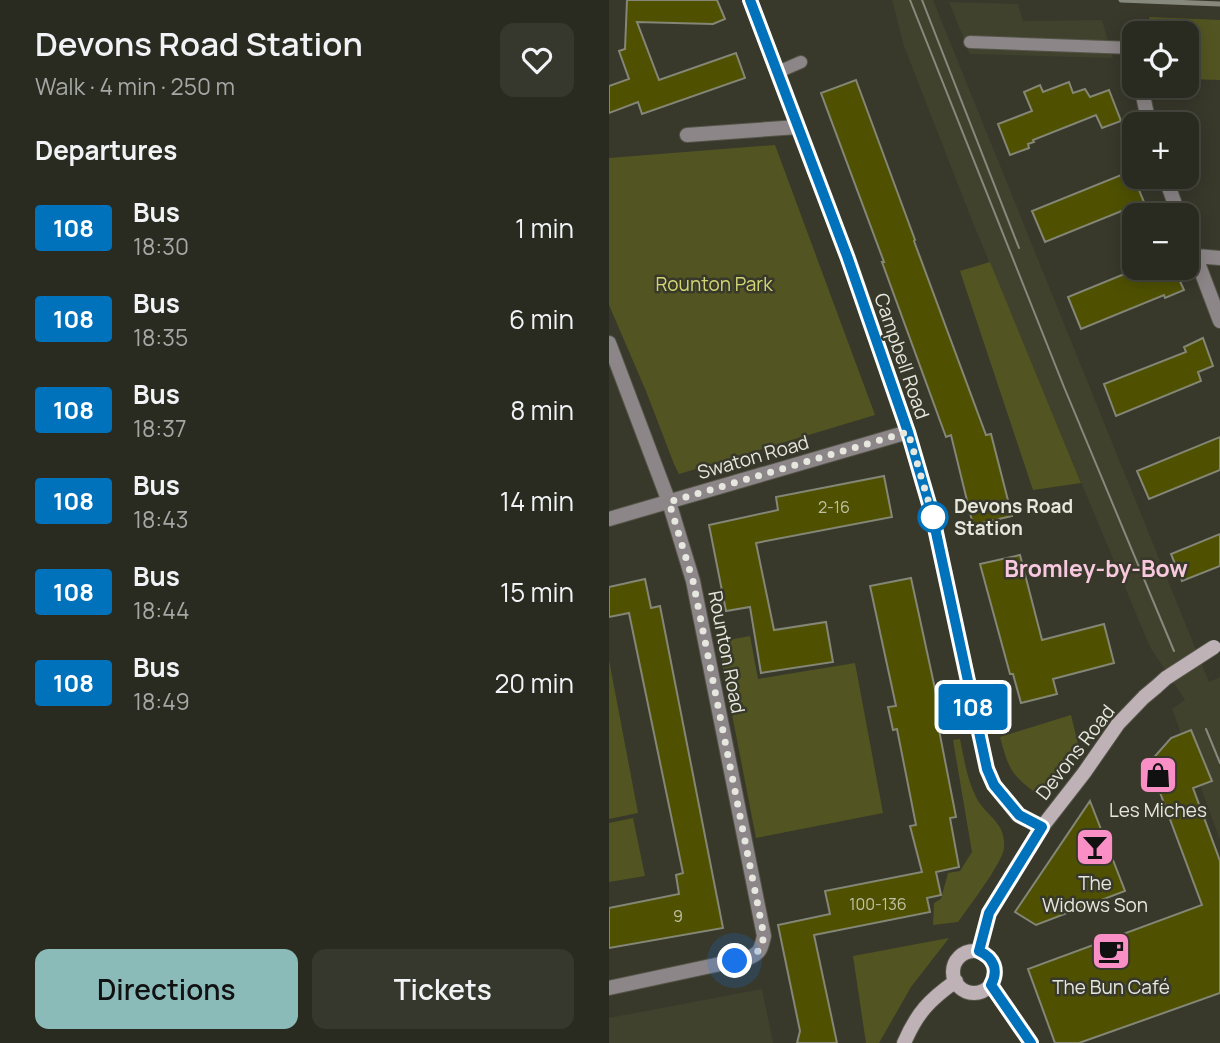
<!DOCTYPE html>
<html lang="en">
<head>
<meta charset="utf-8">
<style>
  body { margin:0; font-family:Manrope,sans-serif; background:#36372d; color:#f1f3f6; height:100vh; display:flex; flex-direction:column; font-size:26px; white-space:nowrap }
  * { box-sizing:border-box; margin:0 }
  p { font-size:23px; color:#a5a7a5 }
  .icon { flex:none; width:38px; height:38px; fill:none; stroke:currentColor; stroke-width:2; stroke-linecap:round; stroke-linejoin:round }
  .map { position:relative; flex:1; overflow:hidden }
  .sheet { display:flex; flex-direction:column; background:#2a2b20; width:609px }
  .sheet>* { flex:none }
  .badge { padding:0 14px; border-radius:5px; font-size:24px; line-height:46px }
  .buttons { position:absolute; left:513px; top:21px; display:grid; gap:14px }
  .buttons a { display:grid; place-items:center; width:77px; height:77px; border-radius:14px; background:#2a2b20; box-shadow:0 4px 18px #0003,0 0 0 2px #46473e; font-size:35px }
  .you { position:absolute; width:35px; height:35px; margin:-18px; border:5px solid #fff; border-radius:50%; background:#1a73e8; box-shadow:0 0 0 10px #1a73e833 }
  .map>.badge { position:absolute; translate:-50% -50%; box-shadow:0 0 0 4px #fff }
  h2 { padding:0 35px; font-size:26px; line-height:63px }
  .round { display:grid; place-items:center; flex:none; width:74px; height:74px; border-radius:14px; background:#36372d }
  .head { display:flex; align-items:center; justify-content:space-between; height:119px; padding:0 35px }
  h1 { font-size:33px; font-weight:600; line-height:52px }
  .cta { display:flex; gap:14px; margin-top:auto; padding:14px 35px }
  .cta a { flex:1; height:80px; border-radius:14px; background:#8bbbb9; color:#111; font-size:28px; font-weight:600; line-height:80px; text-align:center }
  .cta a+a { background:#36372d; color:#f1f3f6 }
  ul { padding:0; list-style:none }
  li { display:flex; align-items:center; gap:21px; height:91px; padding:0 35px }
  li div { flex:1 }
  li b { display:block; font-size:26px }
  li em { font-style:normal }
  li .badge { min-width:77px; font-weight:700; text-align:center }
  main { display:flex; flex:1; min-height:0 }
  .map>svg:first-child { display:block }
</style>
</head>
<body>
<main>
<section class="sheet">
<div class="head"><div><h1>Devons Road Station</h1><p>Walk · 4 min · 250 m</p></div><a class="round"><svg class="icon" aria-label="heart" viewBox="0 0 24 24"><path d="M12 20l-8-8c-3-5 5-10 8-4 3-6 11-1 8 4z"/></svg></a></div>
<h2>Departures</h2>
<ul>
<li><span class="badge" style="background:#0072bc;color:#fff">108</span><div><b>Bus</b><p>18:30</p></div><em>1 min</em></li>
<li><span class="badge" style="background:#0072bc;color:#fff">108</span><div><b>Bus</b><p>18:35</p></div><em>6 min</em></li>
<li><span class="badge" style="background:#0072bc;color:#fff">108</span><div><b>Bus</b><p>18:37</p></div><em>8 min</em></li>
<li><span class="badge" style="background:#0072bc;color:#fff">108</span><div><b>Bus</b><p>18:43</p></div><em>14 min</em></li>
<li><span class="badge" style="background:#0072bc;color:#fff">108</span><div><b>Bus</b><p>18:44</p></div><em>15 min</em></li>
<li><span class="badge" style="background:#0072bc;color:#fff">108</span><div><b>Bus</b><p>18:49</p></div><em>20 min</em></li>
</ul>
<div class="cta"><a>Directions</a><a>Tickets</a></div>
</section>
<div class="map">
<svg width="611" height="1043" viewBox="0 0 611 1043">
  <rect width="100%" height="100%" fill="#38392b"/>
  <path fill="#40422e" d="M283,0H324L600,682L611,677V840L563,709L576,700L541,647L495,537L364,223L295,46Z
    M340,2L409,4L414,21L493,20L504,58L361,54Z
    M153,989L164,1043H0V1018Z"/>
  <path fill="#525521" d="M540,17L611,20V80L578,79V33H543Z
    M166,145L266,415L70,474L65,464L37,391L0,305V158Z
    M381,262L472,483L424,490L351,271Z
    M141,636L149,679L246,663L274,813L147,838L109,642Z
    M0,660L29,813L0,819Z
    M462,715L469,744L439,787L424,791C400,773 399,765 391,737Z
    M351,739C355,759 358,779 367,797C377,817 397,821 395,848C394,862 359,908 349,922L324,925L325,903L332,899L339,873L351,871L363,852L344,740Z
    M24,818L36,876L0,882V823Z
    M340,938L302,987L270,1043H257L244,956Z"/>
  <path fill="#4f5100" stroke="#848676" stroke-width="2" d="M18,0H108L116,19L104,24L28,22L50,80L127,53L136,78L33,114L29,102L0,113V86L20,79L10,51L16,49Z
    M247,80L306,240L305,241L377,435L382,434L403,516L364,525L342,435L337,437L273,262H275L212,93Z
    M460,82L464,93L476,89L481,97L500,90L512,121L493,128L487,115L424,140L425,142L419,144L420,148L401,155L389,124L423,111L415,92L431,85L434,92Z
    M522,171L535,202L436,242L423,211Z
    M530,268H565L575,290L556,298L555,295L472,329L459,297Z
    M594,338L604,366L589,372L592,381L507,416L495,384L577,352L575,347Z
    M611,437V470L540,499L528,471Z
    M275,476L283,517L147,543L165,630L217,622L224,662L152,673L141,607L117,611L100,525L169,510L167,497Z
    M611,534V566L573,581L562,554Z
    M411,555L433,640L495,624L505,663L444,679L448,694L412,703L404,674H401L371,564Z
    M302,578L331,712L335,711L338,728L330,730L347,817L341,818L350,867L327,872L332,895L318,898L321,912L205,935L228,1043H188L191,1031L169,925L221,914L216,891L313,872L301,826L307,825L288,729L284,730L279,707L287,706L261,586Z
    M36,579L42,608L51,606L114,928L0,948V908L70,894L67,875L74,873L20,613L0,617V587Z
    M582,730L603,781L584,788L611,861V993L470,1043H446L419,969L593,905L540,763L562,738Z
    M481,801L516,891L427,925L406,912Z"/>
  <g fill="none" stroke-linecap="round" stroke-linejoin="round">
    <g stroke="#545548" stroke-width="14">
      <path id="service" d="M361,42L524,48
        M169,72L192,62"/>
    </g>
    <g stroke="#545548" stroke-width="16">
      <path id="minor" d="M521,33L525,52
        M532,86L540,124
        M78,135L189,127
        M556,177L570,215
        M578,234L611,321
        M587,256L611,258
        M0,343L60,502L84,581L155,936C152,948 152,953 139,958L0,988
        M0,519L299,432"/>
    </g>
    <g stroke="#545548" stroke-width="16">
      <path id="tertiary" d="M141,0L243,269L299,432L323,514L378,770L385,785L409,815L433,827
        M382,985L422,1043"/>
    </g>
    <g stroke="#545548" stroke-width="16">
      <path id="secondary" d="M370,951L380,913L433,827L475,773L509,724L535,697L547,687
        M344 972a21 21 0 1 1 42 0a21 21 0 1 1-42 0Z
        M295,1043C308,1013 320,1000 347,981"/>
    </g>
    <use href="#service" stroke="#8d8689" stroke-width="12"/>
    <use href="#minor" stroke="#8d8689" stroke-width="14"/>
    <use href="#tertiary" stroke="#8d8689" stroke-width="14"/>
    <use href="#secondary" stroke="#beb2b7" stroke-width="14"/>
    <path stroke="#88897d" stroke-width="2" d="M301,0L455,387L565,651
      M313,0L410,248
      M597,729L611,763"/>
    <path stroke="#88897d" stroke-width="5" d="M512,0L611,4"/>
    <g stroke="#545548" stroke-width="16" stroke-linecap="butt">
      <path id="secondary-bridge" d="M547,687L557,678L605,647"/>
    </g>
    <use href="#secondary-bridge" stroke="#beb2b7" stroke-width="14"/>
  </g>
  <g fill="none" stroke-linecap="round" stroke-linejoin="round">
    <g stroke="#fff" stroke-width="16">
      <path id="line" d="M141,0L238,256L299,432L323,514L378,769L385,785L410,815L433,827L380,913L370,951C385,958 390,970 382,985L422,1043"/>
    </g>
    <use href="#line" stroke="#0072bc" stroke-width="10"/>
    <path stroke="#e6e7de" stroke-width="7" stroke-dasharray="0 12.6" d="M126,961C145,956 150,956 155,936L84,581L60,502L299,432L324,517"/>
  </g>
  <defs>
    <g id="shop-square" transform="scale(2.0125)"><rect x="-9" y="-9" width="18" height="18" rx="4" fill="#fa8fc6" stroke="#38392b"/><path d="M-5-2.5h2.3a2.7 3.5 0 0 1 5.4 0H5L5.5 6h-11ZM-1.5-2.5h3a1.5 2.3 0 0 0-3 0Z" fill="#111"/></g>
    <g id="bar-square" transform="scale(2.0125)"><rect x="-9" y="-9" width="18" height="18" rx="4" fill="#fa8fc6" stroke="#38392b"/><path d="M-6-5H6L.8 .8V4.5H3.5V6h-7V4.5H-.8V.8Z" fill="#111"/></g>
    <g id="cafe-square" transform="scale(2.0125)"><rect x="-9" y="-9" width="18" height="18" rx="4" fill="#fa8fc6" stroke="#38392b"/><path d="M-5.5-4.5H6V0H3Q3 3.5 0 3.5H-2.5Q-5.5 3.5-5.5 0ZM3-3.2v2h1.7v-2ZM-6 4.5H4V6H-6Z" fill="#111"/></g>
  </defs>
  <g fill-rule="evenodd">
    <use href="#shop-square" x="549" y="775"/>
    <use href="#bar-square" x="486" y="847"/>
    <use href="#cafe-square" x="502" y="951"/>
  </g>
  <circle fill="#fff" stroke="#0072bc" stroke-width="3.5" cx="324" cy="517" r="14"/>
  <g text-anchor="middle" stroke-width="5" stroke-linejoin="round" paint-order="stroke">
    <g font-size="16" fill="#c0c2a6">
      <text x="225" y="513">2-16</text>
      <text x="269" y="910">100-136</text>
      <text x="69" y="922">9</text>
    </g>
    <g font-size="19" fill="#d1d673" stroke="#38392b">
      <text x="105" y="291">Rounton Park</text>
    </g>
    <g font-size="19" fill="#e6e7de" stroke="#38392b">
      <text transform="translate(293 356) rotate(71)" y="7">Campbell Road</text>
      <text transform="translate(144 457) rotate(-16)" y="7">Swaton Road</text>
      <text transform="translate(118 652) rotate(79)" y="7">Rounton Road</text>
      <text transform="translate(466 752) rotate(-52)" y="7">Devons Road</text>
    </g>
    <g font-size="19" font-weight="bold" fill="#e6e7de" stroke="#38392b" text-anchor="start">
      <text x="345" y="513">Devons Road<tspan x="345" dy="22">Station</tspan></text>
    </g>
    <g font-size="19" fill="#e6e7de" stroke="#38392b">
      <text x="549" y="817">Les Miches</text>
      <text x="486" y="890">The<tspan x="486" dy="22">Widows Son</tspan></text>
      <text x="502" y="994">The Bun Café</text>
    </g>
    <g font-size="23" font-weight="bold" fill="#f7c8de" stroke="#38392b">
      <text x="487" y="577">Bromley-by-Bow</text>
    </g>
  </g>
</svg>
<div class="buttons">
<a><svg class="icon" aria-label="locate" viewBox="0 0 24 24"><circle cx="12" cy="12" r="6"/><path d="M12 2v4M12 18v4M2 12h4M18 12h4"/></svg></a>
<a>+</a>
<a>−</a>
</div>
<div class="you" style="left:126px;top:961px"></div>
<b class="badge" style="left:364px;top:707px;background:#0072bc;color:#fff">108</b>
</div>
</main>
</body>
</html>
